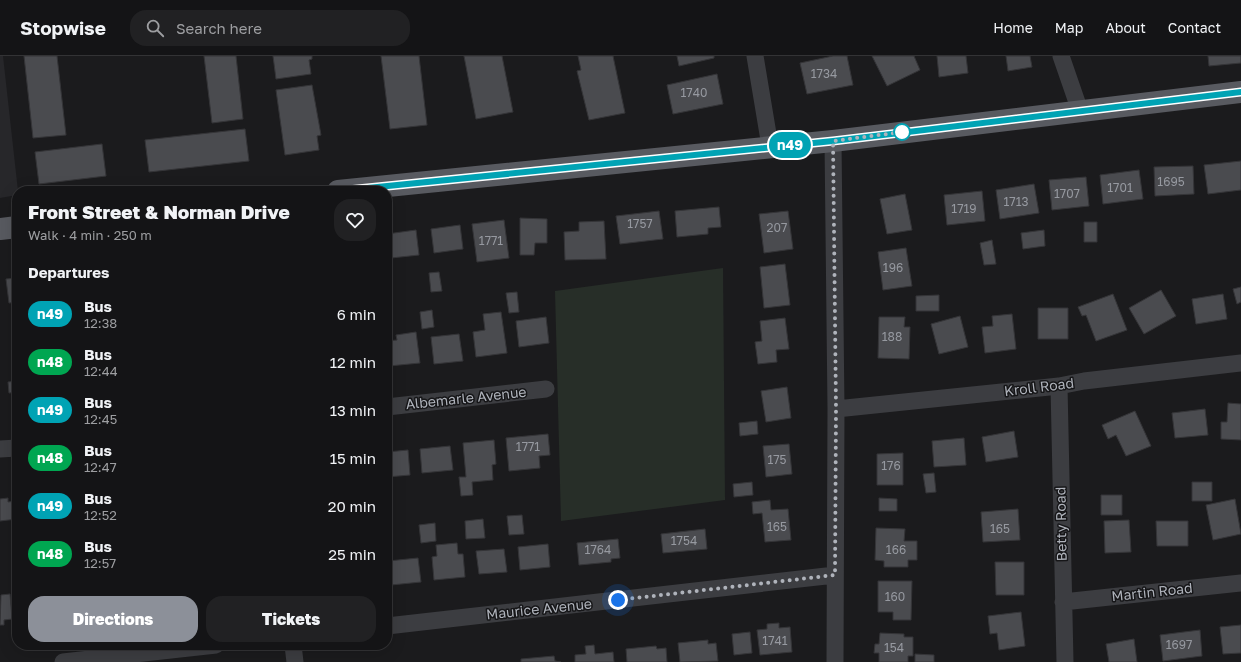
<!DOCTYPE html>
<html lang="en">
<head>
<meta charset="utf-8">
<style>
  body { margin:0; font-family:"Golos Text",sans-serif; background:#212123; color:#f1f3f6; height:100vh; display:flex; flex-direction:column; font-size:15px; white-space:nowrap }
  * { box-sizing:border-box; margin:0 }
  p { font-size:13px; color:#9d9ea1 }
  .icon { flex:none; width:22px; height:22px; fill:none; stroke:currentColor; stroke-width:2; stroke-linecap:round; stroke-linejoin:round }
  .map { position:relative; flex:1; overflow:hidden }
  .sheet { position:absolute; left:12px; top:130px; width:380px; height:464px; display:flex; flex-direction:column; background:#141416; border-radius:16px; box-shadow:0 4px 16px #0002,0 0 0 1px #333335 }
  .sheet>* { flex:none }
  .badge { padding:0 8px; border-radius:13px; font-size:14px; line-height:26px }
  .you { position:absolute; width:20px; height:20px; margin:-10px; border:3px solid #fff; border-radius:50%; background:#1a73e8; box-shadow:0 0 0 6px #1a73e833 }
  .map>.badge { position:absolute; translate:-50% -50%; box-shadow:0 0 0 2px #fff }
  h2 { padding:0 16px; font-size:15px; line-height:36px }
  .round { display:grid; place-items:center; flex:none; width:42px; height:42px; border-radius:16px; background:#212123 }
  .head { display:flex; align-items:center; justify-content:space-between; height:68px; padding:0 16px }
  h1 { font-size:19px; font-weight:800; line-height:30px }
  .primary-button { display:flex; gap:8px; margin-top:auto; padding:8px 16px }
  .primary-button a { flex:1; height:46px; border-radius:16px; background:#8c9099; color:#fff; font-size:16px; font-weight:800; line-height:46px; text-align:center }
  .primary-button a+a { background:#212123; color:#f1f3f6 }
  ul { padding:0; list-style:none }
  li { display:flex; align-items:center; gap:12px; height:48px; padding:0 16px }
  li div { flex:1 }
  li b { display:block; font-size:15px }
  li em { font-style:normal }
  li .badge { min-width:44px; font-weight:700; text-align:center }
  header { display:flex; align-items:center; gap:24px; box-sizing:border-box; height:56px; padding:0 20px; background:#141416; border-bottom:1px solid #333335 }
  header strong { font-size:19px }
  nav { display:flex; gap:22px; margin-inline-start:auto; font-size:14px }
  .search { width:280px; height:36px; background:#212123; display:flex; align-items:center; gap:10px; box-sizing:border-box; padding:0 14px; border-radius:16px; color:#9d9ea1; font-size:15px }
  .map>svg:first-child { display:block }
</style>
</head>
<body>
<header>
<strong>Stopwise</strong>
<div class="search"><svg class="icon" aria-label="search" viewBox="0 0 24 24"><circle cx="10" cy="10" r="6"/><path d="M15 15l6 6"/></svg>Search here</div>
<nav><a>Home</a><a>Map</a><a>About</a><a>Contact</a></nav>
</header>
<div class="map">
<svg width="1241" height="606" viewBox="0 0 1241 606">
  <rect width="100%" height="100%" fill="#1b1b1d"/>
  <path fill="#27272a" d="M0,0H3L18,135L17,139L0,142Z"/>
  <path fill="#272e28" d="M723,212L725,444L561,465L555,235Z"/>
  <path fill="#4a4b4f" stroke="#353538" d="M24,0H57L66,79L33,82Z
    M204,0H236L243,63L212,67Z
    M273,0H312V3L309,4L311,18L276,23Z
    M381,0H419L427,69L390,73Z
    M464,0H502L513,56L476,63Z
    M578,0H613L625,57L589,64L577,15L581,14Z
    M677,0H714V2L679,10Z
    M833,0H847L853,29L807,38L800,7Z
    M872,0H914L920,14L887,30Z
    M937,0H966L968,17L939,21Z
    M1006,0H1030L1032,11L1008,15Z
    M1208,0H1241V7L1209,10Z
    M717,18L723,48L673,58L667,29Z
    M312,29L321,79L317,80L319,94L285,99L276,34Z
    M245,73L249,105L149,116L145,84Z
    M102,88L106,120L39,128L35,96Z
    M1241,105V134L1208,138L1204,109Z
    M1193,110L1194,138L1155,140L1154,111Z
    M1139,114L1143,143L1103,148L1100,119Z
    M1086,121L1089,150L1052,154L1049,124Z
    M1034,128L1039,157L1000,163L996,134Z
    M982,135L985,165L947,169L944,139Z
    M905,138L912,174L887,178L880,143Z
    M719,151L721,171L708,172V178L677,181L675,155Z
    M659,155L663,183L620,188L616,160Z
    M788,155L793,193L764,197L759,158Z
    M520,162L547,163V187H535L534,199H520Z
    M504,164L509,202L477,206L472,168Z
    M604,165L606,203L565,204L564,176L579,175V166Z
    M1084,166H1097V186H1084Z
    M460,169L463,193L434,197L431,173Z
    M416,174L419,199L391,202V197H387V178Z
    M1044,174L1045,190L1023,193L1021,177Z
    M992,184L996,208L984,209L980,187Z
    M906,192L912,230L883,234L878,196Z
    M785,208L790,249L764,252L760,211Z
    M439,216L442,235L431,236L429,217Z
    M17,222V246L9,247L6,223Z
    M1241,231V246L1237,248L1233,233Z
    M1161,234L1176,260L1144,278L1129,252Z
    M517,236L519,256L509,257L506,237Z
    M1113,238L1127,274L1096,285L1086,259L1082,260L1078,251Z
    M1223,238L1227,263L1196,268L1192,243Z
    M939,239V255H916V240Z
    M387,245L390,266H387Z
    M1038,252H1068V283H1038Z
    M432,254L434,271L422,273L420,256Z
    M501,256L507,297L476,301L473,276L485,274L483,258Z
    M1012,258L1016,293L985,297L982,271L993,270L992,260Z
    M960,260L968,291L939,298L931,268Z
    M546,261L549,287L519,291L516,265Z
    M879,261H905L904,271H910L909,303L878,302Z
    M785,262L789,293L776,294L777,306L758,308L755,286L762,285L760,265Z
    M416,276L420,307L389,310L387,285L397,284L396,279Z
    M459,278L463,305L434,308L431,281Z
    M17,325V336L9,337L8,326Z
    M787,331L791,362L766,366L761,335Z
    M1228,347L1241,348V384L1221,383V366H1227Z
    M1205,353L1208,379L1175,382L1172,357Z
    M1135,355L1151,390L1126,400L1116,379L1108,383L1102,369Z
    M757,365L758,378L740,380L739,367Z
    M1014,375L1018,401L986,406L982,381Z
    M548,378L550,399L539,400L540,412L509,415L506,382Z
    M964,382L966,409L934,411L932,385Z
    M494,384L496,408L492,409L493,424L472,426L473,439L461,440L459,421H466L463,387Z
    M789,388L792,418L766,421L763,390Z
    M450,390L453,414L422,417L420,393Z
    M408,394L410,419L387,421V396Z
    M903,397V429H877V398Z
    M934,417L936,436L926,437L923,418Z
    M752,426L753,439L734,441L733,428Z
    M1192,426H1212V445H1192Z
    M1101,439H1122V459H1101Z
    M8,442V446L17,445V463L0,465V443Z
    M879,442L897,443V455H879Z
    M1235,443L1241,478L1213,484L1206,449Z
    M770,444L771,454L788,453L791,484L765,486L762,457L753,458L752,446Z
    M1018,453L1020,484L983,486L981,456Z
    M522,459L524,478L509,479L507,460Z
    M483,463L485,482L466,483L465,465Z
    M1129,464L1131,496L1105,497L1104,465Z
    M1156,465H1188V490H1157Z
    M435,467L436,485L421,487L419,469Z
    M876,472L905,473L904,485H917V504H908V511H884V505L875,504Z
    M705,473L707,493L663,497L661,478Z
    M391,474L392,492H387V475Z
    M618,483L620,502L611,503V506L579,509L577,487Z
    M457,487L458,498H463L465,521L434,524L432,501L437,500L436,489Z
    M548,488L550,511L520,514L518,491Z
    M504,493L507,516L479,518L476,495Z
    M418,502L421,526L391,529L388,505Z
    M995,506H1024V539H996Z
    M878,525H912L911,564H893V556H878Z
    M10,538L12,563L4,564V569H0L1,539Z
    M1021,556L1025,590L999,594L997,577L990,578L988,560Z
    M779,567V572L790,571L792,596L760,599L757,574L767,573V568Z
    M1241,569V597L1223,598L1220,571Z
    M1200,574L1202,600L1163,605L1160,579Z
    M750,576L752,597L734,599L732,578Z
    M880,577L904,578V581H913V600H908V606H879V597H874L875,588H879Z
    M1134,583L1137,606H1109L1106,588Z
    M708,584V588L716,587L718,605L680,606L678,587Z
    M594,589L595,598L613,596L614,606H575V599L586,598L585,590Z
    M656,590L657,593L666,592L667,606H627L626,593Z
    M915,598L934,599V606H915Z
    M554,600L555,605L561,606H521V603Z"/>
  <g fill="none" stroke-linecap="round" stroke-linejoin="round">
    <path stroke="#3c3d41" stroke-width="17" d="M755,0L770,90
      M1061,0L1080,55
      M833,85L836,353L835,606
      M1059,330L1065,606
      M387,351L546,333
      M836,353L1059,330L1084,325L1241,307
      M0,393L17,392
      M1063,546L1241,527
      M387,570L835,519
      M293,589L295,606
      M63,606L216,589"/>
    <path stroke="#585a60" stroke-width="22" d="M338,135L833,85L1241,36
      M0,173L17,171"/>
  </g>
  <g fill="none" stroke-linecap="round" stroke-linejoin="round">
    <g stroke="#fff" stroke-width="9">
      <path id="line" d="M338,135L833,85L1241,36"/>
    </g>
    <use href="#line" stroke="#00a3b4" stroke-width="6"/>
    <path stroke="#afb3bb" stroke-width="4" stroke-dasharray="0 7.2" d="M618,544L835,519L836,353L833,85L902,76"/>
  </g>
  <circle fill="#fff" stroke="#00a3b4" stroke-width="2" cx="902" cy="76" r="8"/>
  <g text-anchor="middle" stroke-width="3" stroke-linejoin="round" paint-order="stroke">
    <g font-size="12" fill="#9699a0">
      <text x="824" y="22">1734</text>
      <text x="694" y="41">1740</text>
      <text x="1171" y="130">1695</text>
      <text x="1120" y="136">1701</text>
      <text x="1067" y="142">1707</text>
      <text x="1016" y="150">1713</text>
      <text x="964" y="157">1719</text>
      <text x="640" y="172">1757</text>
      <text x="777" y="176">207</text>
      <text x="491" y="189">1771</text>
      <text x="893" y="216">196</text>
      <text x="892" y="285">188</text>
      <text x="528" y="395">1771</text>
      <text x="777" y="408">175</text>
      <text x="891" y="414">176</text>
      <text x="777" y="475">165</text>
      <text x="1000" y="477">165</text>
      <text x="684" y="489">1754</text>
      <text x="598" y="498">1764</text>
      <text x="896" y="498">166</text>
      <text x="895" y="545">160</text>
      <text x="775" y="589">1741</text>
      <text x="1179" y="593">1697</text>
      <text x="894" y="596">154</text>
    </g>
    <g font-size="14" fill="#afb3bb" stroke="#161618">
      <text transform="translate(1039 331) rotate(-7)" y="5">Kroll Road</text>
      <text transform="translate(466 342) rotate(-6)" y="5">Albemarle Avenue</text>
      <text transform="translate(1061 468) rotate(-91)" y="5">Betty Road</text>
      <text transform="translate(1152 536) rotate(-6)" y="5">Martin Road</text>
      <text transform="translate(539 553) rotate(-6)" y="5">Maurice Avenue</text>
    </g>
  </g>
</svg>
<div class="you" style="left:618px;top:544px"></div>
<b class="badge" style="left:790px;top:89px;background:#00a3b4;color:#fff">n49</b>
<section class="sheet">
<div class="head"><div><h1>Front Street &amp; Norman Drive</h1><p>Walk · 4 min · 250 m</p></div><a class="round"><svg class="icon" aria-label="heart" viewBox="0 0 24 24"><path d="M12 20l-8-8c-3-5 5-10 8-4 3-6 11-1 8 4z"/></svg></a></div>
<h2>Departures</h2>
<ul>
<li><span class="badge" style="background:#00a3b4;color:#fff">n49</span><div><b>Bus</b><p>12:38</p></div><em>6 min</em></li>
<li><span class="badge" style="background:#00a651;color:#fff">n48</span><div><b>Bus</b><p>12:44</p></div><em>12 min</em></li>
<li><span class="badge" style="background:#00a3b4;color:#fff">n49</span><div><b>Bus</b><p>12:45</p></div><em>13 min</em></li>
<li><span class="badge" style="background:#00a651;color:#fff">n48</span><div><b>Bus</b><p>12:47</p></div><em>15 min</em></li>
<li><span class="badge" style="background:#00a3b4;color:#fff">n49</span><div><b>Bus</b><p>12:52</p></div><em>20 min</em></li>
<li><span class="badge" style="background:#00a651;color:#fff">n48</span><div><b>Bus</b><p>12:57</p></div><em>25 min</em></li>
</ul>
<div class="primary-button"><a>Directions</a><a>Tickets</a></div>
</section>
</div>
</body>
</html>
